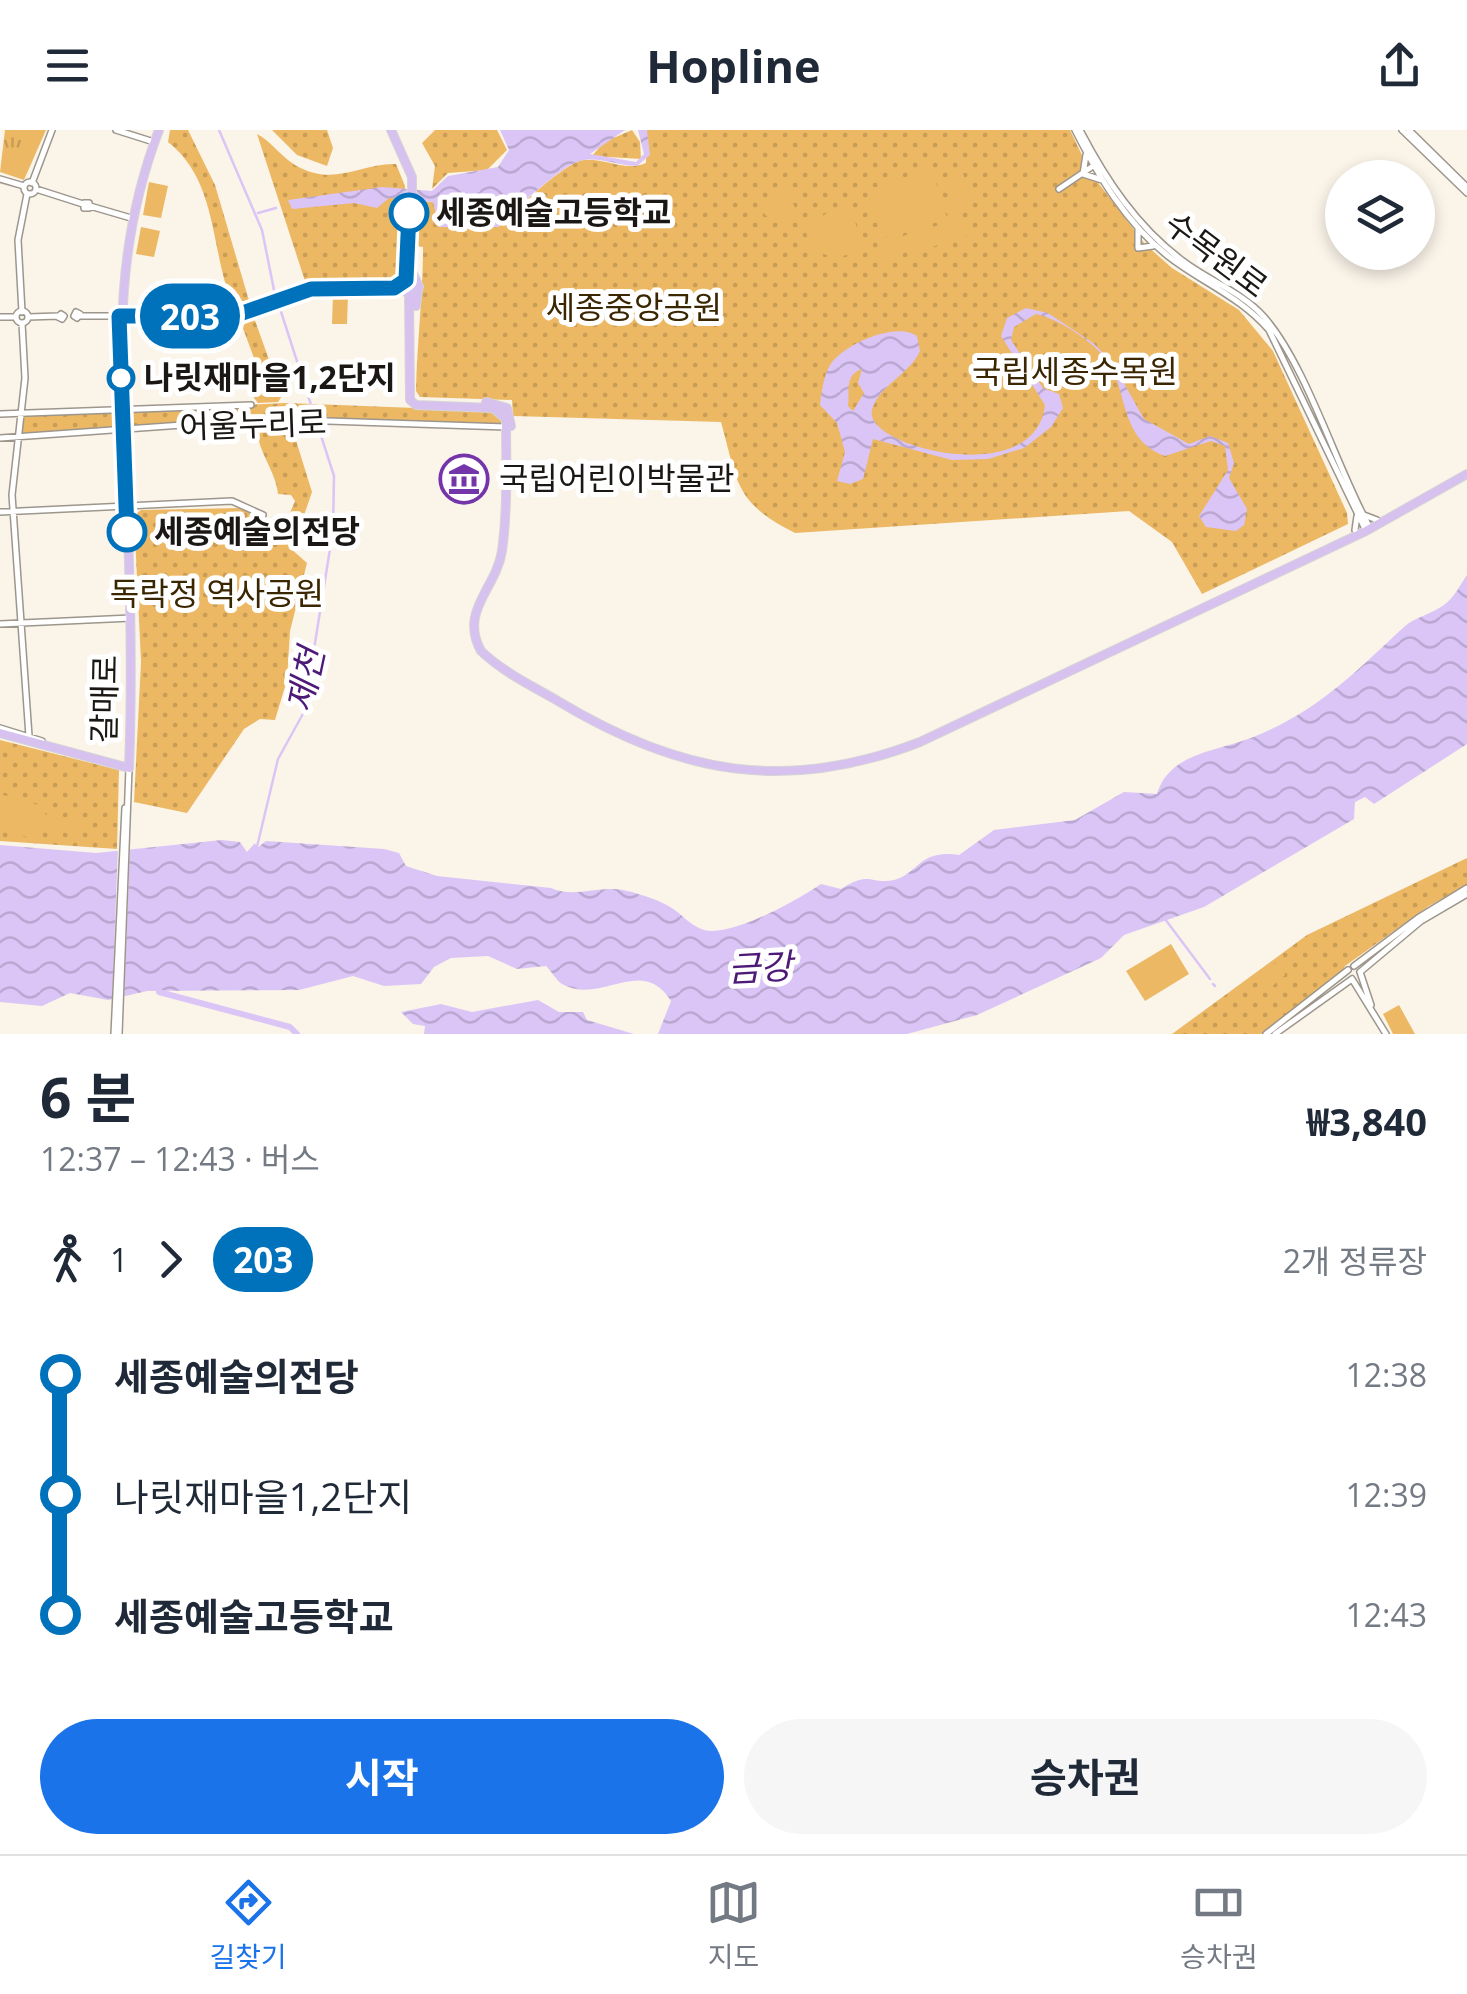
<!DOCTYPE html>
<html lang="ko">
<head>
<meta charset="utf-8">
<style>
  body { margin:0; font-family:"Open Sans","Noto Sans KR",sans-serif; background:#f6f6f7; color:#1f2937; height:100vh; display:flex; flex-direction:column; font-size:38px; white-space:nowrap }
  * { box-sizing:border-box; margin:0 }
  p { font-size:32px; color:#747a83 }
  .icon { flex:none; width:55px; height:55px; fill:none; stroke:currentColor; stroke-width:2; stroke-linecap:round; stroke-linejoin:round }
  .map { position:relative; height:904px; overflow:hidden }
  .side { display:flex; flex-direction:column; background:#fff; flex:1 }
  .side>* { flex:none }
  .badge { padding:0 20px; border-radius:32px; font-size:35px; line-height:65px }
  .tools { position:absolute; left:1325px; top:30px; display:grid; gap:20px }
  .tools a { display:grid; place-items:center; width:110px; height:110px; border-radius:50%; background:#fff; box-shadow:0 5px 15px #0003; font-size:50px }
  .map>.badge { position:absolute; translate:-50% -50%; box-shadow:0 0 0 5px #fff }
  .legs { display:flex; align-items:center; gap:15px; height:110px; padding:0 40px; font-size:32px }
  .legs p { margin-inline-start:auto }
  .overview { display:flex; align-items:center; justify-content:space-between; height:170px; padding:0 40px }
  h1 { font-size:55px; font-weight:700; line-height:75px }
  .cta { display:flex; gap:20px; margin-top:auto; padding:20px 40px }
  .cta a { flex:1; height:115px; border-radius:60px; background:#1a73e8; color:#fff; font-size:40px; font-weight:700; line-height:115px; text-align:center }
  .cta a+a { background:#f6f6f7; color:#1f2937 }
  ul { padding:0 40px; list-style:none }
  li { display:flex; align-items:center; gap:35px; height:120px; font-size:38px }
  li i { display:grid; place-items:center; width:15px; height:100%; margin:0 12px; background:currentColor }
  li i::after { content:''; width:25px; height:25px; margin:-12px; border:8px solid; border-radius:50%; background:#fff }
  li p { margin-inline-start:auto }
  li:first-child i { background:linear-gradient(#0000 50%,currentColor 0) }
  li:last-child i { background:linear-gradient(currentColor 50%,#0000 0) }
  header { display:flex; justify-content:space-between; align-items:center; height:130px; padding:0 40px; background:#fff; font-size:45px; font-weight:700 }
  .dock { display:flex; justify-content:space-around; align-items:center; height:140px; border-top:2px solid #e0e1e3; background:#fff; font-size:28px; color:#747a83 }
  .dock a { display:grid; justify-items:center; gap:5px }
  .dock .selected { color:#1a73e8 }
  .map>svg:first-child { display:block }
</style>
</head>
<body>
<header><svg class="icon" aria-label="menu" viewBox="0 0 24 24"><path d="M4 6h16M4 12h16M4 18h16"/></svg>Hopline<svg class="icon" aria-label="share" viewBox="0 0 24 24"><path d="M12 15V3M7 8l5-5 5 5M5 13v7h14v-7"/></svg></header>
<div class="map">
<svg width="1467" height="904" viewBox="0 0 1467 904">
  <defs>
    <pattern id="grass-tufts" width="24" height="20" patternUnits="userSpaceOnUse" patternTransform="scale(2.5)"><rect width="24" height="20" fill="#ecb864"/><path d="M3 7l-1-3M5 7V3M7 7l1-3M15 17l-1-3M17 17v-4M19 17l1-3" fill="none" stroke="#ca9d56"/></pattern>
    <pattern id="park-dots" width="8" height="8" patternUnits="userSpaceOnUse" patternTransform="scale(2.5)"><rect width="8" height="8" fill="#ecb864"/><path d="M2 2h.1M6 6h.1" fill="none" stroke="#ca9d56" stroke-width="1.8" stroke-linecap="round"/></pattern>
    <pattern id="water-waves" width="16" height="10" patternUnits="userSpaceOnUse" patternTransform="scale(2.5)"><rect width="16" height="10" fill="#dbc5f6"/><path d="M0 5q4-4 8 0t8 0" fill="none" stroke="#bba8d2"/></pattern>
  </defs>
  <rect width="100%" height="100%" fill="#fbf4e9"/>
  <path fill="url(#grass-tufts)" d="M5,0H46L24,50L0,42Z"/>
  <path fill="url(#park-dots)" d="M170,0H188L215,55L250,174L238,179L232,173C210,119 218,51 168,12Z
    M272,0H327L333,18L327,36L297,25Z
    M435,0H497L507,20L487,40L448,43L432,59L435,36L422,13Z
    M632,0L640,12L641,29L592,26L604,12Z
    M647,0H1070L1090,42L1145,114L1172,138L1239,180L1273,221L1347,383L1348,394L1202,464L1172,412L1129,381L795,403C734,372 738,353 721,292L513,286L512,270L420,267L416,261C417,212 423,166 423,117L415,116L416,71L434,72L439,97H498C512,83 566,31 584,30C605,28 625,42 646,33Z
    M257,4C271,11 280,26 295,35C334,58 359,33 396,34L405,56L400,150L306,154Z
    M181,162H220L225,178L176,180L174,173Z
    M253,185L282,266L278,272L258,273L254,268V228L241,193Z
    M286,273L494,281L504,295L254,288L126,297V281Z
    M118,280L119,300L21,306L24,285Z
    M259,291H290L312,362L301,394L287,390L295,371L291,365L278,364C276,339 251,314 259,291Z
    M241,378L251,382L264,399L280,400L289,417L307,433L290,501L287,550L275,590L260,589L244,599L187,683L134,672L141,532L134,385L141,380Z
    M0,610L119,640L117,719L0,711Z
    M1467,728V755L1429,776L1345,836L1339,847L1261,904H1172L1307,805Z"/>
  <path fill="#ecb864" d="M932,40L947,88L882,108L867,60Z
    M963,43L973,79L954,84L944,48Z
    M149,52L168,56L161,88L143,85Z
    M785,59L800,87L781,93L765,85L760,74Z
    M843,73L850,77L863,116C841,135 809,128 805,97Z
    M962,88L968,106L908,124L903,106Z
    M141,97L160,101L154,127L136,124Z
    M879 120a12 12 0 1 1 24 0a12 12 0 1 1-24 0Z
    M333,165H348L347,194H332Z
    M0,664L46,677L45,684L85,695L82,707L41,696L37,710L0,699Z
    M1171,814L1189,844L1145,871L1126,841Z
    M1275,833L1282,835L1285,845L1269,859L1260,858L1257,846Z
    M1399,875L1415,904H1393L1383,884Z"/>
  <path fill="url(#water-waves)" fill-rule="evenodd" d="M500,0H625L590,24L636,32L644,24L638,0H647L650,25L637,36C620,36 596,26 580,31C562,35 512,82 498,97H439L433,72L389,68L377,78L354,73L292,79L288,70L382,57L432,61L448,46L498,37L509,20Z
    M1026,178L1048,183L1093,213L1112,232L1144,289L1189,314L1210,306L1228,313L1234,333L1229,348L1247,379L1244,395L1236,401L1206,397L1199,386L1228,340L1225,316L1211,311L1165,326C1127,313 1126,275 1115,244C1106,219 1061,189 1036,184L1014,197L1011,210L1043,258L1059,264L1063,278L1051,297L1024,318L988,329L952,330L873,309L863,349L850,354L837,351L845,322L837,293L820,275C821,265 824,244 830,235C843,214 897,191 917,206L920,221C909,245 879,255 872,280C862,317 1036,361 1045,275L1001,206L1007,188ZM862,239L858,253L864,263L853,281L848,276C850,262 844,245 862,239Z
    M1467,445V614L1374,674L1365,667L1355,672L1354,689L1204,777L1124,805L1101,828L977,885L907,904H658L671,871C641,824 602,876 562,854C557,851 551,841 546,836L517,839L488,826L451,828L434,837L421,854L384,856L353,846L299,860L147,861L108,870L70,863L42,876L0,872V715L96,723L222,710L240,712L247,722L255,713L257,718L266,711L384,719L399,723L406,736L437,746L551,758C575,769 601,754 627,761C641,764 665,772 676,781C685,788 690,794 701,799C727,810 798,770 821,754L841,759C871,740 870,755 894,750C919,744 918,719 959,725L994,700L1075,690L1124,662L1157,664C1169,623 1217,621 1251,608C1317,582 1353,544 1404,497C1415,487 1432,484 1444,475C1454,468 1460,455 1467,445Z
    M538,870L559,882H583L587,890L634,904H424L425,896L413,894L401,882L441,874L472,882Z"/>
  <path fill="#fbf4e9" d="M130,715L124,872L112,875L118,716Z"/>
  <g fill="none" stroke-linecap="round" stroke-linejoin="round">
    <path stroke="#dbc5f6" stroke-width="2.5" d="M219,0L262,100L274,160L334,346L333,400L304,582L278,629L256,721
      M258,83L276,78
      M1165,789L1210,849
      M1213,854L1215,856"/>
    <path stroke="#dbc5f6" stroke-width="6" d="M159,862L290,897L297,904"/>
    <g stroke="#9c968d" stroke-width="8">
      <path id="minor" d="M116,0L154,12
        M1075,0C1099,47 1126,93 1168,126C1201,152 1241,167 1269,200L1366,401
        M1080,0C1106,50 1137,97 1183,131C1209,151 1242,162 1264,187C1306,234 1337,339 1370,398
        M1402,0L1467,63
        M1409,0L1467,57
        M1086,25L1083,44L1102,50
        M0,49L24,56
        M24 58a6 6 0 1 1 12 0a6 6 0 1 1-12 0Z
        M32,53L52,0
        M36,59L83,74
        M1059,59L1096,34
        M84,73H89V78H84Z
        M90,76L131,88
        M1138,100V118L1153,116
        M16 187a6 6 0 1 1 12 0a6 6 0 1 1-12 0Z
        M22,182L18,110L27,64
        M76,182L80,184L77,188L74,186Z
        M170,183L174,185L172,189L168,187Z
        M61,184L64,186L62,189L58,187Z
        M79,186H168
        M174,186H234L326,156H397
        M0,187H16
        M28,187L58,186
        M22,193L25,248L12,365L29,606
        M0,284L251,275
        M0,308L268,289L506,297
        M0,382L232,371L263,385
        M1364,385L1377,390
        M1355,400L1357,386
        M0,494L131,488
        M0,598L42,611
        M1354,836L1418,788L1467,758
        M1360,842L1421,791L1467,764
        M1360,842L1371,875
        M1352,849L1386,904
        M114,904L125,678
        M119,904L129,638
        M1266,904L1348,840
        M1275,904L1352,849"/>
    </g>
    <g stroke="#d6d5d5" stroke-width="10">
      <path id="major" d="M391,0L412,47V141L419,157L412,163L398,160
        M409,162L410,270L416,275L493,278L506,289C506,332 508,378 502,421C496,459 459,481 481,521C503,542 532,556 558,571C679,644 786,664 920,612L1366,401L1467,344
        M416,176L418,159
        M486,272L507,278L511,296
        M0,603L129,638C133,536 130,434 125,332C120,212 115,115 159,0"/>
    </g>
    <use href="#minor" stroke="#fff" stroke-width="5"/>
    <use href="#major" stroke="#d6c1ef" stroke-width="8"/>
  </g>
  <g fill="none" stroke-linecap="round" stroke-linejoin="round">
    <g stroke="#fff" stroke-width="22">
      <path id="line-1" d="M127,402L119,186H234L311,159L394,158L406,150L409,83"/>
    </g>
    <use href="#line-1" stroke="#0072bc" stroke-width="15"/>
  </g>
  <defs>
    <g id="museum-ring" transform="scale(2.5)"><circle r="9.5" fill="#fff" stroke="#7435aa" stroke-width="1.5"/><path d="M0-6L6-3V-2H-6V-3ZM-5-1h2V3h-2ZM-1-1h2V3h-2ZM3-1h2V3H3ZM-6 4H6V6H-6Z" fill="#7435aa"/></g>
  </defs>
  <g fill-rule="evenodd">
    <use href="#museum-ring" x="464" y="349"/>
  </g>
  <g fill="#fff" stroke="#0072bc" stroke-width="5">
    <circle cx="409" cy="83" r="18"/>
    <circle cx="121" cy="248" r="12"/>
    <circle cx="127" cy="402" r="18"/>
  </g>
  <g text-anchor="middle" stroke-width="10" stroke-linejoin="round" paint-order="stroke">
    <g font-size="32" font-weight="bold" fill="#1a1714" stroke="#fff" text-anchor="start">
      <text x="436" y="94">세종예술고등학교</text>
      <text x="144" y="259">나릿재마을1,2단지</text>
      <text x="154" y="413">세종예술의전당</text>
    </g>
    <g font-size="32" fill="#1a1714" stroke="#fff">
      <text transform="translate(1216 125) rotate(37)" y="11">수목원로</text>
      <text transform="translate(253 295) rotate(-2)" y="11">어울누리로</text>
      <text transform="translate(105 569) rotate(-89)" y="11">갈매로</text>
    </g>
    <g font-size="32" fill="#3a2600" stroke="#fff">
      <text x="634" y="189">세종중앙공원</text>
      <text x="1075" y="253">국립세종수목원</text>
      <text x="217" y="475">독락정 역사공원</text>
    </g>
    <g font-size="32" fill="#1a1714" stroke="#fff" text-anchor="start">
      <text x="499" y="360">국립어린이박물관</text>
    </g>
    <g font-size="35" font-style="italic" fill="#4e1a78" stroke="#fff">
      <text transform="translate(306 550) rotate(-78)" y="12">제천</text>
      <text transform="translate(760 838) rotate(-3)" y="12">금강</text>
    </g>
  </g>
</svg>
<div class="tools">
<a><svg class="icon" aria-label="layers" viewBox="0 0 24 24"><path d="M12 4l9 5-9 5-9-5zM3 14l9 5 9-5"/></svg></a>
</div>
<b class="badge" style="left:190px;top:186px;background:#0072bc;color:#fff">203</b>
</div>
<section class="side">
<div class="overview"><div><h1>6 분</h1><p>12:37 – 12:43 · 버스</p></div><b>₩3,840</b></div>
<div class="legs"><svg class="icon" aria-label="walk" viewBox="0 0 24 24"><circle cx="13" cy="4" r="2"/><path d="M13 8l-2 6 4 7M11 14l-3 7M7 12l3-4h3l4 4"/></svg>1<svg class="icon" aria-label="forward" viewBox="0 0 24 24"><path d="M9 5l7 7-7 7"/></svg><b class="badge" style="background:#0072bc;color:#fff">203</b><p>2개 정류장</p></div>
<ul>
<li><i style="color:#0072bc"></i><b>세종예술의전당</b><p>12:38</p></li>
<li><i style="color:#0072bc"></i><span>나릿재마을1,2단지</span><p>12:39</p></li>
<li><i style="color:#0072bc"></i><b>세종예술고등학교</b><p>12:43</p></li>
</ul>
<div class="cta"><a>시작</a><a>승차권</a></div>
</section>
<nav class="dock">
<a class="selected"><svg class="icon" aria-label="directions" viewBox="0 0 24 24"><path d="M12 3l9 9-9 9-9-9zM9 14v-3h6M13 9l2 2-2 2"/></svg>길찾기</a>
<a><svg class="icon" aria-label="map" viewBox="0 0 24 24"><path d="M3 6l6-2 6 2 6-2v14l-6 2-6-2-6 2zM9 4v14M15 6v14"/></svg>지도</a>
<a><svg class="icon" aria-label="tickets" viewBox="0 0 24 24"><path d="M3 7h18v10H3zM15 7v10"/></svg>승차권</a>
</nav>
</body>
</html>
